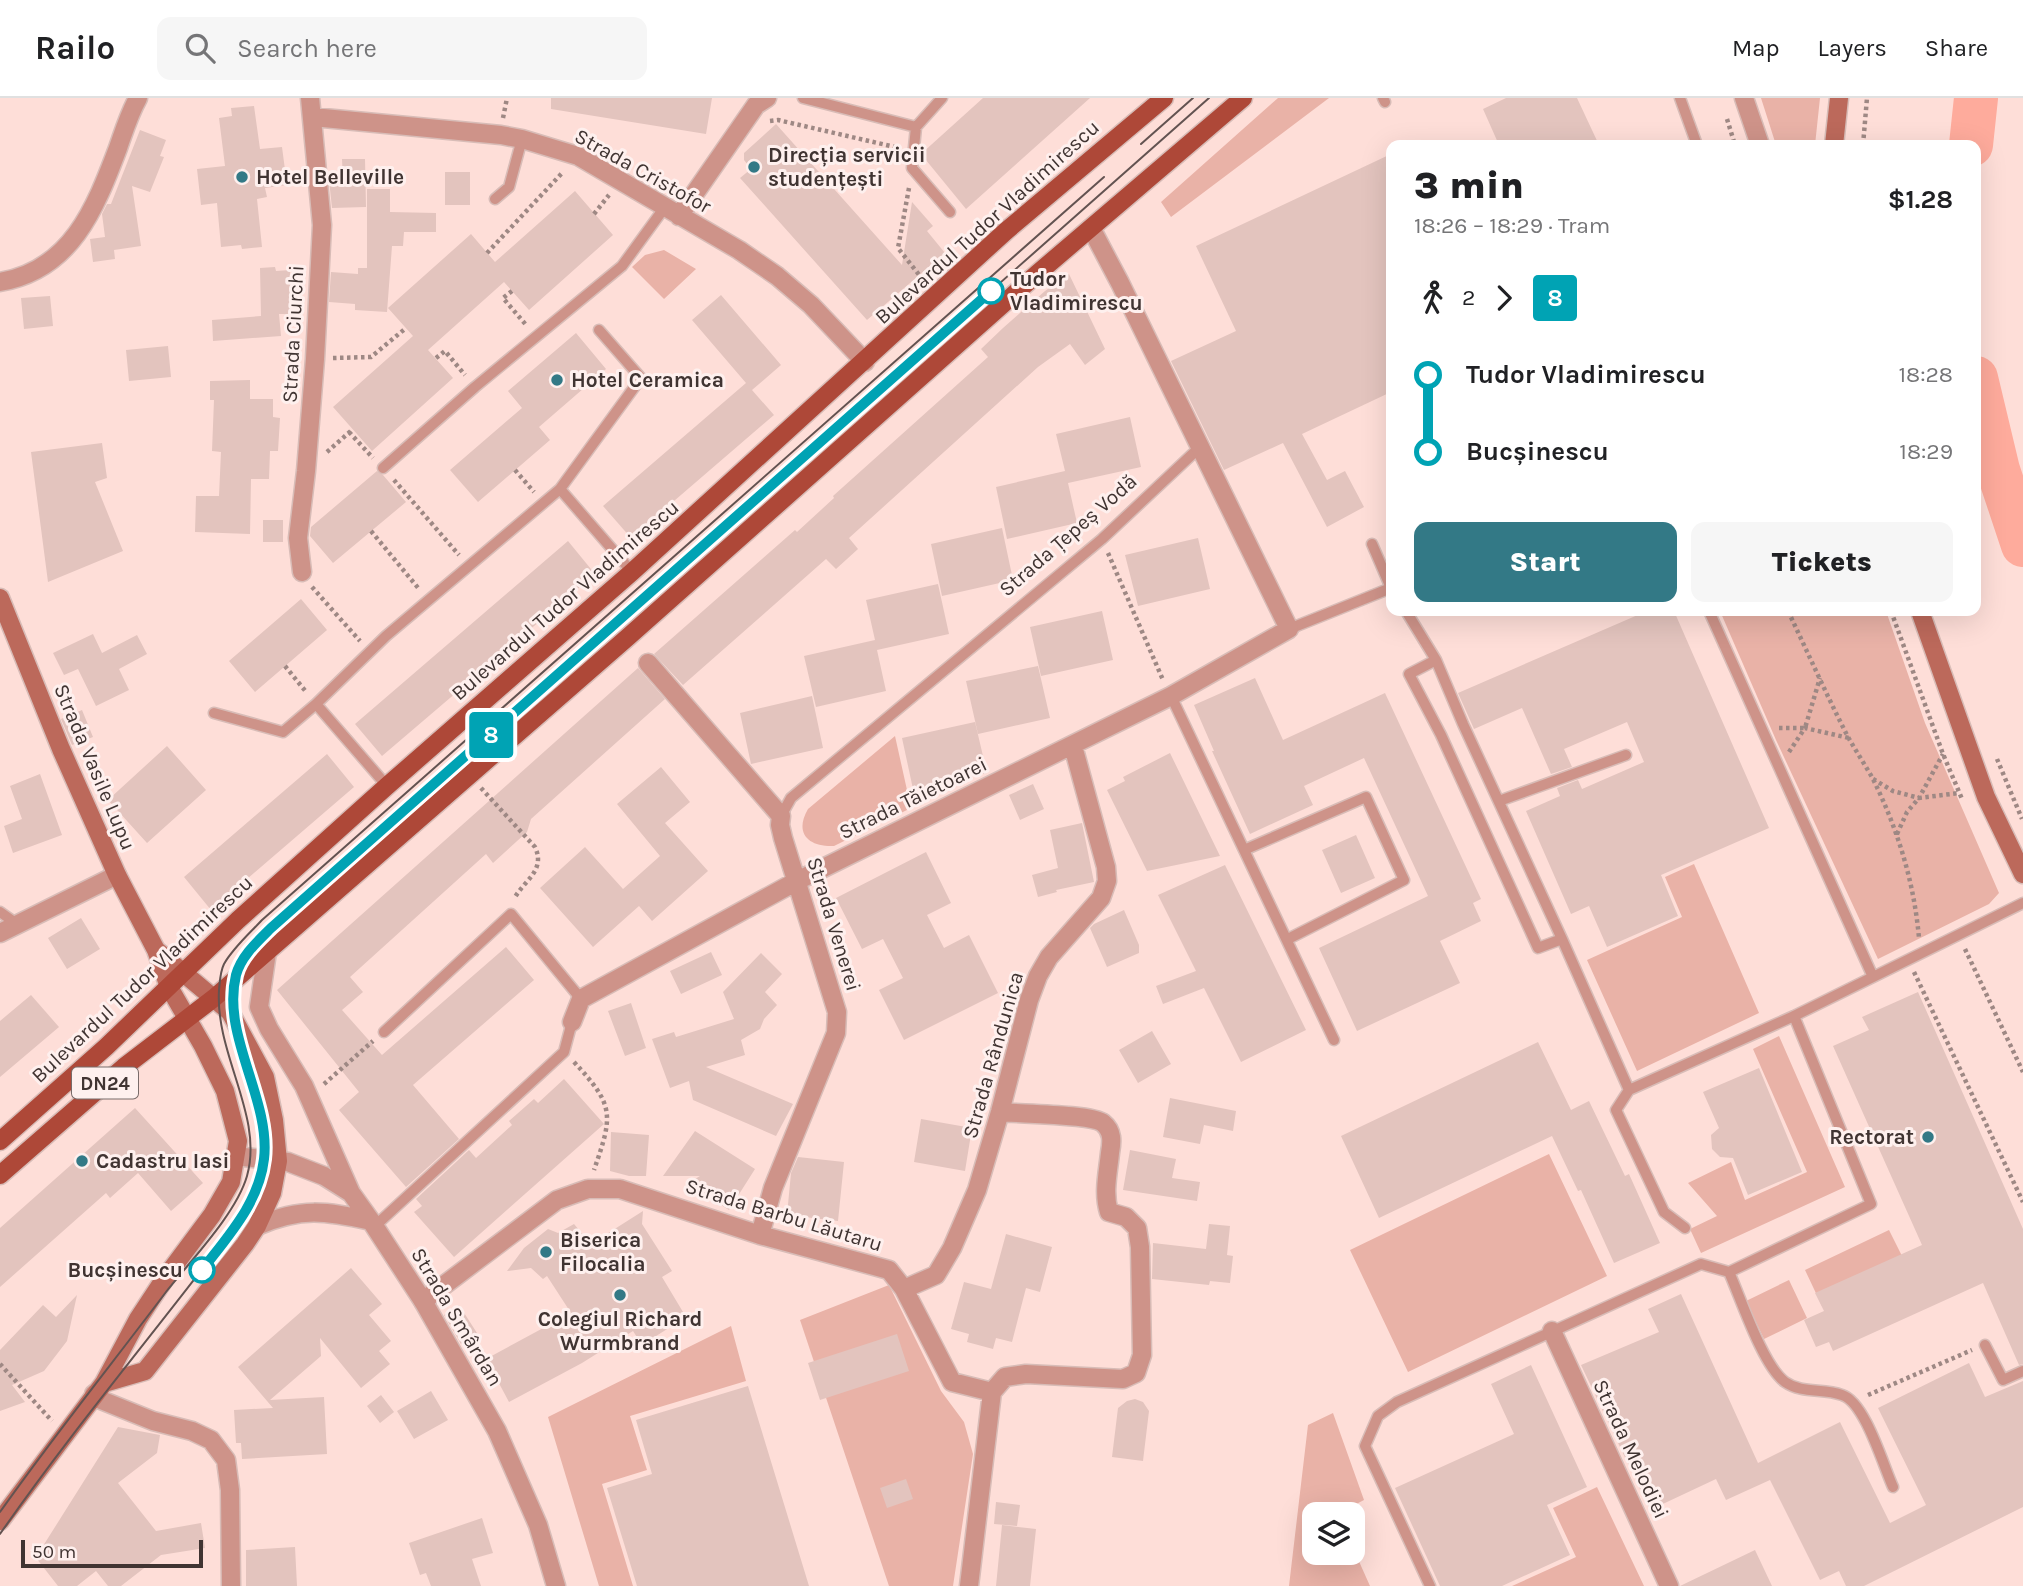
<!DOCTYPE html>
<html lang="en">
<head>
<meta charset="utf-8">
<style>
  body { margin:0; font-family:Karla,sans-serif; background:#f6f6f6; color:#202124; height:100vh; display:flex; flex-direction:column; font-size:26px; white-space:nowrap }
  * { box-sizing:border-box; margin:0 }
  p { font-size:23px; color:#757577 }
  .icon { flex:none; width:38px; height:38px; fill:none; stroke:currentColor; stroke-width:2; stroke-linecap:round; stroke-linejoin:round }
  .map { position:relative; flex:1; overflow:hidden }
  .panel { position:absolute; left:1386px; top:42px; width:595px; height:476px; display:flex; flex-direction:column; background:#fff; border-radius:14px; box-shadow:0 7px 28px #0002 }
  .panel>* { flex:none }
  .badge { padding:0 14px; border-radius:5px; font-size:24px; line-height:46px }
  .controls { position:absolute; left:1302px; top:1404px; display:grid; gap:14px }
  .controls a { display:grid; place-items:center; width:63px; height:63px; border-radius:14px; background:#fff; box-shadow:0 7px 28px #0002; font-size:35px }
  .scale { position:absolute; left:21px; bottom:18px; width:182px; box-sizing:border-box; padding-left:7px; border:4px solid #403432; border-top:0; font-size:19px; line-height:24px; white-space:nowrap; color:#403432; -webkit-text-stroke:5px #fef0ee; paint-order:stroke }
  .map>.badge { position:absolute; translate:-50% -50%; box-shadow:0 0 0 4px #fff }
  .legs { display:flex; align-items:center; gap:10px; height:77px; padding:0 28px; font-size:23px }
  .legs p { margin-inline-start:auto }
  .head { display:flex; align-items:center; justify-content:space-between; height:119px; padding:0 28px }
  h1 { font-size:38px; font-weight:800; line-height:52px }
  .primary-button { display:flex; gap:14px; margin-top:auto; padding:14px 28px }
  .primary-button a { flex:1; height:80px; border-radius:14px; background:#337986; color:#fff; font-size:28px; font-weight:800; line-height:80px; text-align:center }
  .primary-button a+a { background:#f6f6f6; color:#202124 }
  ul { padding:0 28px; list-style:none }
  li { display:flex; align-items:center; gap:24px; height:77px; font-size:26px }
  li i { display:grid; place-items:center; width:10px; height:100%; margin:0 9px; background:currentColor }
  li i::after { content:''; width:18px; height:18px; margin:-9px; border:5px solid; border-radius:50%; background:#fff }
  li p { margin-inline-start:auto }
  li:first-child i { background:linear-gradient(#0000 50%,currentColor 0) }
  li:last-child i { background:linear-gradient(currentColor 50%,#0000 0) }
  header { display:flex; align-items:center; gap:42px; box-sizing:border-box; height:98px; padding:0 35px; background:#fff; border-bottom:2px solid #e0e0e0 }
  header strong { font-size:33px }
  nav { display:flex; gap:38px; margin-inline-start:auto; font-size:24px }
  .search { width:490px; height:63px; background:#f6f6f6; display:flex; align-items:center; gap:18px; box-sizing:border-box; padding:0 24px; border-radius:14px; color:#757577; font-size:26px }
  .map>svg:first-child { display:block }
</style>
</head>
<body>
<header>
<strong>Railo</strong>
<div class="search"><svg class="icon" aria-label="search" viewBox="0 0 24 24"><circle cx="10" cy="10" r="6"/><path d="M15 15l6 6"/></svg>Search here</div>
<nav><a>Map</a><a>Layers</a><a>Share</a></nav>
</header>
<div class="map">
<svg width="2023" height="1488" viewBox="0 0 2023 1488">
  <rect width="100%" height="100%" fill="#feded8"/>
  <path fill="#e9b2a7" d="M1278,0H1329L1171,119L1161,104Z
    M1761,0H1820L1815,47H1776Z
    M664,152L696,171L664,201L632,169L645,157Z
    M1720,513H1886L1925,625L1999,795L1989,806L1878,861L1776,642Z
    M895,638L911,710L834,748C808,749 794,735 808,711Z
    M1694,766L1759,915L1637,973L1587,862L1682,819L1665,779Z
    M1779,938L1845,1089L1701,1155L1690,1131L1717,1118L1688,1085L1731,1064L1745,1102L1807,1074L1753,951Z
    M1549,1056L1607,1178L1408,1274L1350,1152Z
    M1889,1132L1907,1168L1822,1208L1805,1172Z
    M1789,1182L1807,1220L1764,1241L1746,1203Z
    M889,1187L941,1293L964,1324L973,1356L953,1488H889L800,1222Z
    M731,1228L746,1283L630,1318L647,1372L602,1386L633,1488H599L548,1319Z
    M1333,1315L1364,1402L1337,1416H1314V1454H1353V1450L1370,1488H1289L1308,1327Z
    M1597,1389L1644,1488H1512L1576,1459L1553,1410Z"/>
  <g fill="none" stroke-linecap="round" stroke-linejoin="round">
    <path stroke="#feab9c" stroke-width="44" d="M1971,47L1976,0
      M1976,280L1998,372L2023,447"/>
  </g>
  <path fill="#e3c4be" d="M551,0H712L706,36L551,11Z
    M983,0H1090L966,111L921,56Z
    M1506,0H1577L1599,47H1499L1483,11Z
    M254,8L260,51L282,49L287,87L265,90L267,99L257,101L262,149L242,151L241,147L221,149L217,105L201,107L197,71L225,68L219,20L232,18L231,10Z
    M776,26L902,167L912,104L933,128L927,133L945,155L867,222L740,80L751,71L744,62V55Z
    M140,32L166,42L160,58L164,59L150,94L132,88L141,148L114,152L115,161L93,164L90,141L105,139L102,116L107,106H111Z
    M1391,56V294L1302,336L1327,382L1345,373L1364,409L1327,429L1283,345L1224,372L1171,263L1236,233L1196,148Z
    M342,61H365L366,109L332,110L329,82H343Z
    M445,74H470V107H445Z
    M367,91H390V114L436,115V134H404L403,148H392L387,214L355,212V206L329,204L331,174L358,176V170H367Z
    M575,93L613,137L529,212L504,184L428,252L453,280L372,353L333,309L413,238L388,210L471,136L495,164Z
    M275,169L276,173L290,172L291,216H279L281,238L213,243L212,222L261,218L260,170Z
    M1069,176L1105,251L1085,267L1070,246L1038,269L849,440L858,451L836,471L826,461L683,587L682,586L654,556L795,432L797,434L834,400L833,398L988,259L981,251L1003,230L1045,193Z
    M721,197L781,267L752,292L774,317L631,440L603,408L746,285L692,222Z
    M50,198L53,228L24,231L21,200Z
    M576,235L606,271L539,329L550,342L478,404L450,372L522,310L508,293Z
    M168,248L171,279L129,283L126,252Z
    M250,282V301H273V319L280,320L278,353H270L269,381H251L250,436L195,434L196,398H219L221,354L212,353L214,302H210V283Z
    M1130,319L1141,369L1068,385L1077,425L1007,441L996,389L1065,373L1056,336Z
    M102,345L107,380L95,384L123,453L48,484L31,354Z
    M377,373L383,377L406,404L333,465L310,438L311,429Z
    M263,422H283V444H263Z
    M1002,430L1013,482L942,498L931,446Z
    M1198,440L1210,491L1138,508L1125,457Z
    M568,443L595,476L382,658L355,626Z
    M938,486L949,536L877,552L886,593L816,609L804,558L875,542L866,502Z
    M301,501L327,532L255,594L229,563Z
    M1102,513L1113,562L1041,578L1030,529Z
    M1647,513H1674L1769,730L1661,777L1678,818L1607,849L1589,808L1571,816L1526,713L1560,698L1557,690L1578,682L1582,691L1644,664L1627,624L1564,651L1572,669L1551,676L1522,610L1474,631L1458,595Z
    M93,536L102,555L137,537L147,556L119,571L129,592L96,608L78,571L64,577L53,555Z
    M1038,568L1050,620L978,636L966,583Z
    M638,570L665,601L531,721L527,734L493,765L486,756L350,879L363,894L342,912L382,957L506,849L534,882L413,987L459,1041L406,1089L339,1012L359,994L277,892Z
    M1255,580L1283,642L1385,595L1481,801L1473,805L1481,823L1440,843L1460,885L1357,933L1319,850L1428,798L1364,660L1304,688L1313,707L1250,736L1212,653H1214L1194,607Z
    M812,598L823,650L751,666L740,615Z
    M82,612L93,639L72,647L61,621Z
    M975,624L987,675L913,691L902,640Z
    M167,648L206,692L147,745L108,702Z
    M1170,655L1220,758L1147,773L1107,692L1125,683L1123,679Z
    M327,656L354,689L211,812L184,779Z
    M661,669L690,704L665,725L708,773L652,823L639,808L593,849L540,790L585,749L623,791L660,758L617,706Z
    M40,676L62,737L13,755L4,728L22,721L10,688Z
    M1033,686L1044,711L1020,722L1009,697Z
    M1082,725L1094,784L1056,792L1057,794L1038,799L1032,777L1058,770L1050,732Z
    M1356,737L1375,780L1341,795L1322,752Z
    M926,754L951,805L927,817L944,850L969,837L998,895L904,942L879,892L903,880L883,841L862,851L836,800Z
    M1225,767L1306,932L1241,964L1204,890L1163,906L1156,888L1196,873L1158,797Z
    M1124,812L1139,847V855L1107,869L1090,830L1094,826Z
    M81,820L100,851L67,871L48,840Z
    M711,854L722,877L681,896L670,873Z
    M761,855L782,876L765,894L777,907L764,921L760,931L741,942L745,957L706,969L793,1006L776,1038L693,1002L689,983L670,990L652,941L674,934L676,939L734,921L723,894Z
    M1918,894L2023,1131V1266L2019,1267L1983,1185L1833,1253L1829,1244L1816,1249L1804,1222L1824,1213L1815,1195L1922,1147L1833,948L1869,932L1862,919Z
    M31,897L59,929L0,979V923Z
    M631,905L646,950L625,958L608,913Z
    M1152,933L1171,966L1138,985L1119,952Z
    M1538,944L1571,1012L1589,1003L1625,1078L1629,1076L1660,1145L1614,1165L1581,1092L1578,1093L1552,1038L1379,1120L1341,1038Z
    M1759,970L1802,1074L1748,1097L1733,1060L1720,1059L1712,1051L1711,1037L1719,1030L1703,994Z
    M564,981L604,1026L454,1159L414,1114L422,1108L416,1101L469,1052L476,1060L512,1027L509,1023L534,1001L538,1005Z
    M1170,1000L1236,1013L1233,1033L1204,1027L1200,1046L1163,1039Z
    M135,1010L203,1085L171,1113L138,1075L110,1100L106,1095L0,1189V1130Z
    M921,1021L972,1030L965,1073L914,1064Z
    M695,1033L755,1071L729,1112L687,1086L700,1078H663Z
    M611,1034L649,1037L646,1078H629L610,1073Z
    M1130,1052L1176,1061L1172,1080L1200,1084L1197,1103L1123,1092Z
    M798,1059L844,1064L838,1123L787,1117L791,1075Z
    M643,1113L642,1126L672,1173L662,1179L686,1219L642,1247L633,1233L582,1265L509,1304L486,1261L571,1215L547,1178L543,1181L531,1170L507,1173L524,1150L548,1131L558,1135L574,1126L591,1146Z
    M1209,1126L1230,1128L1227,1157L1233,1158L1230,1185L1210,1183L1209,1187L1152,1181L1153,1145L1206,1151Z
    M1006,1136L1052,1149L1040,1194L1026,1190L1012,1244L996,1240L993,1251L967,1244L969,1236L951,1231L964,1184L991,1191Z
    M351,1170L382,1206L369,1217L391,1243L379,1253L390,1266L361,1290L320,1240L321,1258L270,1302L324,1299L327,1356L242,1361L241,1345H236L234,1312L273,1310L238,1269Z
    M1681,1196L1758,1365L1840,1324L1890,1425L1926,1407L1878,1310L1969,1265L1985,1299L2023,1283V1409L1864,1488H1846L1839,1473L1820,1482L1770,1382L1726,1402L1716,1381L1650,1412L1581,1267L1659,1234L1648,1211Z
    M77,1197L67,1243L44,1273L12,1287L25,1304L0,1313V1252L43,1207L56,1219Z
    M459,1207L477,1235L461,1246L444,1217Z
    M897,1236L909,1273L820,1302L808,1265Z
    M1531,1267L1587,1389L1547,1407L1570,1457L1502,1488H1440L1395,1390L1514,1336L1491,1286Z
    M748,1288L809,1488H637L607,1390L652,1376L636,1322Z
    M431,1293L448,1322L414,1341L397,1313Z
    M381,1297L394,1314L380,1325L367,1308Z
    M1135,1301L1143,1304L1149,1313L1143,1363L1112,1359L1118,1310L1127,1303Z
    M118,1329L160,1337L157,1355L118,1385L156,1433L201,1425L205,1450L161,1457L121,1488H108L96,1473L77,1488H58L33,1456L43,1448Z
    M906,1381L913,1401L887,1410L880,1390Z
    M996,1404L1020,1407L1017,1428L994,1426Z
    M482,1420L493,1455L472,1461L481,1488H431L426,1475L420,1477L409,1445Z
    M1002,1427L1036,1431L1030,1488H996Z
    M295,1449L297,1488H246V1452Z
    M1755,1452L1772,1488H1680Z"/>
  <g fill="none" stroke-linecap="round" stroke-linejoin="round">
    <g stroke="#d8bcb7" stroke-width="13">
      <path id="service" d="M803,0L916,29
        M942,0L916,29L912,70L950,114
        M1383,0L1385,4
        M1680,0L1697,47
        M495,101L509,89L522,41
        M599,232L641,280L560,391L632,474
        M383,370L475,289L622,168L665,109
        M1406,513L1436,562L1463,626L1562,841L1629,992L1794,918L2023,805
        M1709,513L1873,879
        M1289,531L1391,490L1372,446
        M1436,562L1409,576L1441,637L1538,850L1562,841
        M1171,598L1334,942
        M214,615L283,634L316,606
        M387,688L316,606L386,538L560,391
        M1499,703L1626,657
        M781,718L791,700L1102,441L1200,349
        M1244,752L1366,699L1404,782L1288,841
        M0,814L17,826
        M384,934L511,816L581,901
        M1629,992L1616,1012L1664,1114L1685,1130
        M375,1128L564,954L572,924
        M1729,1174C1741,1201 1763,1268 1785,1284C1802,1296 1823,1290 1842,1297C1865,1304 1883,1367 1893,1389
        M1985,1247L2003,1282L2023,1273
        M1430,1488L1365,1348L1378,1318L1397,1304L1701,1166L1729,1174L1871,1106L1794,918"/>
    </g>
    <g stroke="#d8bcb7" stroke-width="21">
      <path id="minor" d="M1744,0L1760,47
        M313,19L501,37L522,41L578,58L739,152L777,178L811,207L865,264
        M679,118L756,7L767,0
        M0,184C71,172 95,111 118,50C124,33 129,16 138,0
        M302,474L298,440L306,373L315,261L322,127L310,0
        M648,565L781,718L780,727L783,740L837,914L836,935L773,1090L760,1137
        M0,835L117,777
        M572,924L581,901L797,783L1171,598L1289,531L1120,185L1091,130
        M904,1191L936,1177L952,1150L977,1092L1000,1014L1029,902L1038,878L1049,859L1101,800L1107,783L1106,769L1073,648
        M423,1203L557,1102L588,1091H620L760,1137L889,1172L904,1191L952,1284L992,1294
        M1552,1233L1669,1488
        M94,1296L101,1302L153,1323L192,1333L211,1342L226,1362L230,1392L231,1488
        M969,1488L992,1294L1005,1279L1026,1276L1123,1281L1136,1275L1142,1257L1140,1149L1137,1130L1126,1119L1109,1114C1103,1095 1108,1075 1110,1055C1112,1044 1113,1033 1103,1025C1092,1016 1019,1016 1000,1014"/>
    </g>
    <g stroke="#d8bcb7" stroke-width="21">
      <path id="tertiary" d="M267,854L259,909L269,931L304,988L351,1095
        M235,1058L288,1064L324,1078L351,1095L371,1123L423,1203L497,1333L538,1427L556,1488
        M257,1128C302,1109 325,1113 371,1123"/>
    </g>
    <g stroke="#d8bcb7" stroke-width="21">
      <path id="secondary" d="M1834,47L1839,0
        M0,500L61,651L117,777L156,852L169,889L203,948L225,993L238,1043L231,1084L212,1117L165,1180L138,1221L104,1285L0,1423
        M1920,513L1986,699L2023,776
        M104,1285L145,1273L245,1146L257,1128L272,1095L278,1063L274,1022L265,979L230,914L156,852"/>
    </g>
    <g stroke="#d8bcb7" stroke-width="21">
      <path id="primary" d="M0,1043L106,949L238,822L387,688L632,474L1006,133L1164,0
        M0,1077L124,969L214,900L628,539L1038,175L1243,0"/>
    </g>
    <path stroke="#9e8884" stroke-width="4.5" stroke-dasharray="3.5 3.5" stroke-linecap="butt" d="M503,20L507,0
      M1727,21L1735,47
      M770,23L778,22L895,49L897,52
      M1863,47L1867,0
      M909,90L898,150L924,183
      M594,116L609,97
      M487,155L563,74
      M512,193L503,200L527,228
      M333,260L371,259L406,230
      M436,260L445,253L465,277
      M349,334L373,360
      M327,354L353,331
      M515,372L534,394
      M394,382L459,457
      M371,433L419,491
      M1108,455L1163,582
      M312,489L360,543
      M1788,513C1808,555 1827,598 1848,639C1856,653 1865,667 1873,681C1898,732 1914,784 1919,840
      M1891,513L1943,656L1962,701
      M285,568L307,595
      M1779,630H1805L1820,580
      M1789,654L1805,630L1849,640
      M1997,661L2022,721
      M1873,681L1893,693L1919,700L1943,656
      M481,690L535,749C546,773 524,782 514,801
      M1897,736L1907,714L1919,700L1959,695
      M1965,851L2023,974
      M1914,874L2023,1104
      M574,964C615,1008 613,1017 594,1072
      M324,986L373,943
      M0,1266L52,1323
      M1868,1297L1972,1252"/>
    <use href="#service" stroke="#ce9389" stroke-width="10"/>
    <use href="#minor" stroke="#ce9389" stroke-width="18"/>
    <use href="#tertiary" stroke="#ce9389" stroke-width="18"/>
    <use href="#secondary" stroke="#bc695b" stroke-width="18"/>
    <use href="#primary" stroke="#ae4838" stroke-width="18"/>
    <path stroke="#635351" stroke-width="2" d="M1141,46L1193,0
      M0,1414C53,1339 111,1267 166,1194C191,1162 236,1116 247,1078C264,1018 215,957 219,892C220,883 220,874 224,866C233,850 249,836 262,822L1104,79
      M0,1436C78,1324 167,1220 248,1111L260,1083L266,1042L236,926V876L248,853L271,830L1209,0"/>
  </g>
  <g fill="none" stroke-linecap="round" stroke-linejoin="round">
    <g stroke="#fff" stroke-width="16">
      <path id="line-1" d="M202,1172C228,1138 259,1105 264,1061C271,1001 221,938 236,877C241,858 258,843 271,830L991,193"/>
    </g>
    <use href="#line-1" stroke="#00a3b4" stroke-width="10"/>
  </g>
  <g fill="#337986" stroke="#fef0ee" stroke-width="2.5">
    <circle cx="754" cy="69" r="7"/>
    <circle cx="242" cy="79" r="7"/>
    <circle cx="557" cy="282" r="7"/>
    <circle cx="1928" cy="1039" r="7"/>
    <circle cx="82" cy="1063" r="7"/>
    <circle cx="546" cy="1154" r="7"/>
    <circle cx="620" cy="1197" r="7"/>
  </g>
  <g fill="#fff" stroke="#00a3b4" stroke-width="3.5">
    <circle cx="991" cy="193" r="12"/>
    <circle cx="202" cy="1172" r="12"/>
  </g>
  <g text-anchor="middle" stroke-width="6" stroke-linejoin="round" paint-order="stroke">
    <rect fill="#fef0ee" stroke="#796c6a" stroke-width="2" x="72" y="969.5" width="66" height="31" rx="5"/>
    <g font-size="19" font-weight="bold" fill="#403432">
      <text x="105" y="992">DN24</text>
    </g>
    <g font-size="21" font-weight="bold" fill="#403432" stroke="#fef0ee" text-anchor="start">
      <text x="768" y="64">Direcția servicii<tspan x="768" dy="24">studențești</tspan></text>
      <text x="256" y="86">Hotel Belleville</text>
      <text x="571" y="289">Hotel Ceramica</text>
      <text x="1914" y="1046" text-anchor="end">Rectorat</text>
      <text x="96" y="1070">Cadastru Iasi</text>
      <text x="560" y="1149">Biserica<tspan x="560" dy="24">Filocalia</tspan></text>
      <text x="620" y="1228" text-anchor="middle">Colegiul Richard<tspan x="620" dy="24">Wurmbrand</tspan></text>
    </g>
    <g font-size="21" fill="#403432" stroke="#fef0ee">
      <text transform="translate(643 73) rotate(29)" y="7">Strada Cristofor</text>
      <text transform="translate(987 124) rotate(-42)" y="7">Bulevardul Tudor Vladimirescu</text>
      <text transform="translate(293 236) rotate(-87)" y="7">Strada Ciurchi</text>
      <text transform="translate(1068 437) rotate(-41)" y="7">Strada Țepeș Vodă</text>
      <text transform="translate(565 502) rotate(-41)" y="7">Bulevardul Tudor Vladimirescu</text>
      <text transform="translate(95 669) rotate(67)" y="7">Strada Vasile Lupu</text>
      <text transform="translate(913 700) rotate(-26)" y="7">Strada Tăietoarei</text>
      <text transform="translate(834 826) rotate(73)" y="7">Strada Venerei</text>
      <text transform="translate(142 881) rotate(-43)" y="7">Bulevardul Tudor Vladimirescu</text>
      <text transform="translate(993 957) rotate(-74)" y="7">Strada Rândunica</text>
      <text transform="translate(784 1117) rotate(17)" y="7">Strada Barbu Lăutaru</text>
      <text transform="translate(457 1219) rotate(59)" y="7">Strada Smârdan</text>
      <text transform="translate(1631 1351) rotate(65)" y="7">Strada Melodiei</text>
    </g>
    <g font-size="21" font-weight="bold" fill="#403432" stroke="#fef0ee" text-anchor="start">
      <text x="1010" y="188">Tudor<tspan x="1010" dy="24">Vladimirescu</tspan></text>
      <text x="183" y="1179" text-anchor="end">Bucșinescu</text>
    </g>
  </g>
</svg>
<div class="controls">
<a><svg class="icon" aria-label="layers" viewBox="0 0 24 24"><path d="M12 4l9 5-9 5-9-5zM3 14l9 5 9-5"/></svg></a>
</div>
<div class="scale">50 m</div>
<b class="badge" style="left:491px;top:637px;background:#00a3b4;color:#fff">8</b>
<section class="panel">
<div class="head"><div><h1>3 min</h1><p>18:26 – 18:29 · Tram</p></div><b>$1.28</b></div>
<div class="legs"><svg class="icon" aria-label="walk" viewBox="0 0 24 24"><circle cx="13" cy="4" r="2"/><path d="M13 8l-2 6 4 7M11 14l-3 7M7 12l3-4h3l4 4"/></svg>2<svg class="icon" aria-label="forward" viewBox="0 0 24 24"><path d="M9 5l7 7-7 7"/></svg><b class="badge" style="background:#00a3b4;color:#fff">8</b></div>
<ul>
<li><i style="color:#00a3b4"></i><b>Tudor Vladimirescu</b><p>18:28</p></li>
<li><i style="color:#00a3b4"></i><b>Bucșinescu</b><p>18:29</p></li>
</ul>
<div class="primary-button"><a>Start</a><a>Tickets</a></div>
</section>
</div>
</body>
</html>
